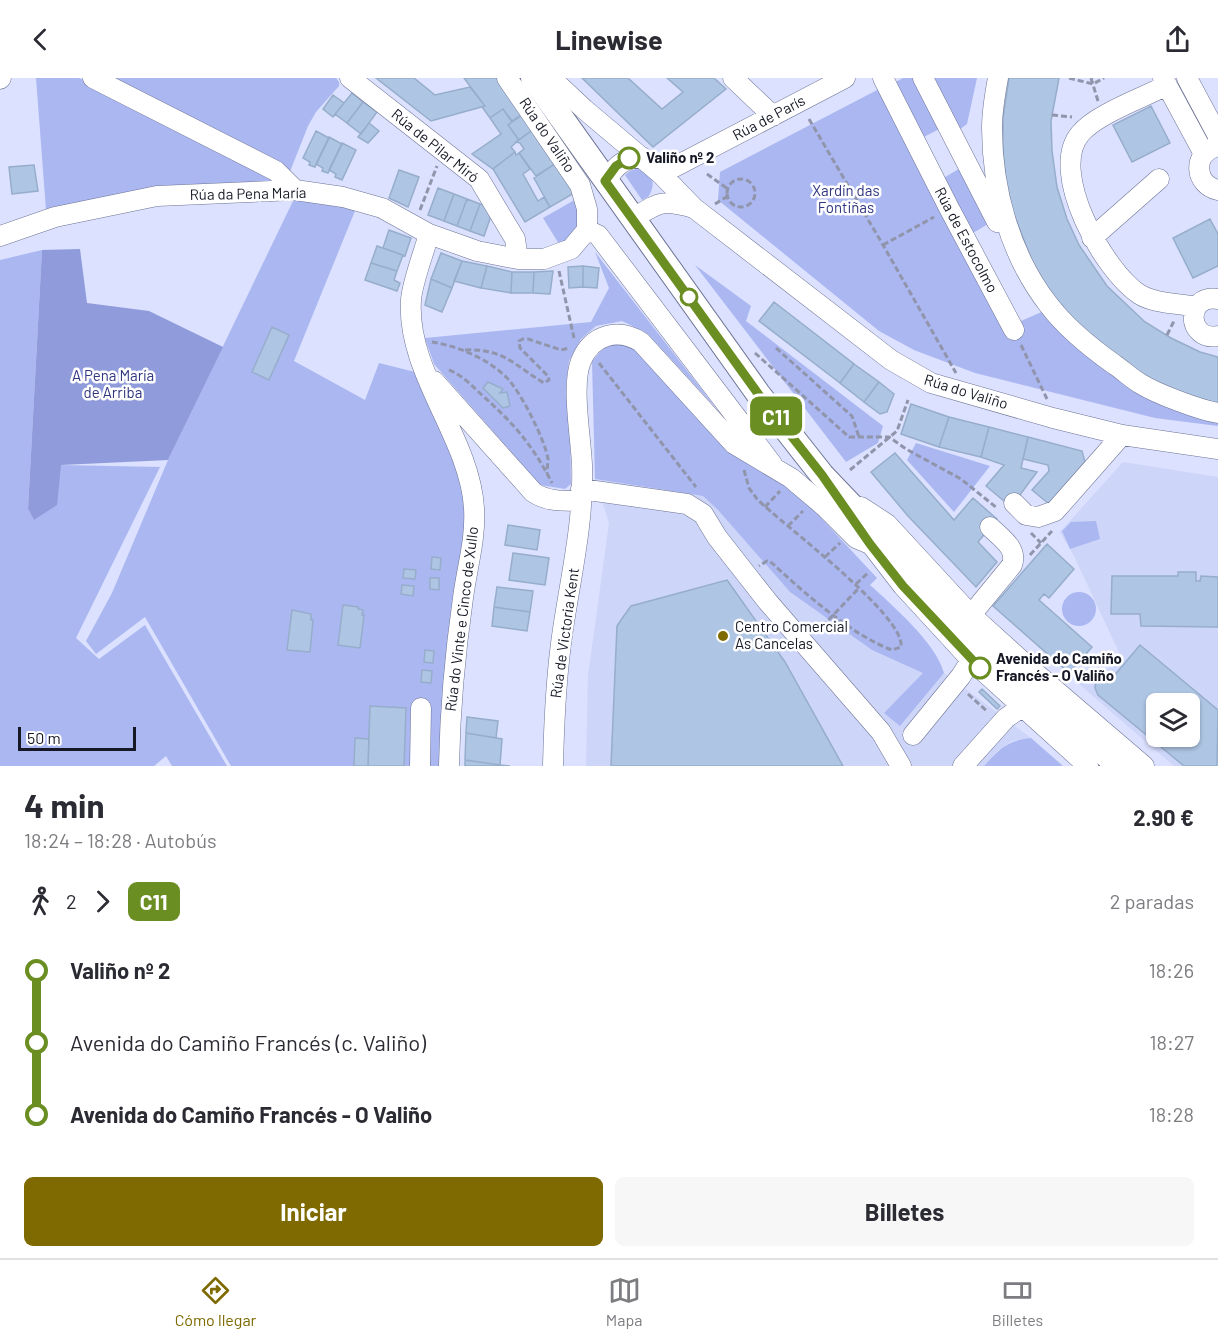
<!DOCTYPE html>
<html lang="es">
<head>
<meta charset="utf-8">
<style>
  body { margin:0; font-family:Barlow,sans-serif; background:#f7f7f7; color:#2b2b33; height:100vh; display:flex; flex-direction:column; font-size:22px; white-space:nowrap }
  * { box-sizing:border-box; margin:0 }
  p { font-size:20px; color:#7c7c81 }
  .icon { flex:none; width:33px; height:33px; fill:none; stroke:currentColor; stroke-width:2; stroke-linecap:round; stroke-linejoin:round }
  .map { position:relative; height:688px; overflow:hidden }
  .drawer { display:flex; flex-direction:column; background:#fff; flex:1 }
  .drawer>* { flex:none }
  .badge { padding:0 12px; border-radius:9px; font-size:21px; line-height:39px }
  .fabs { position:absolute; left:1146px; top:615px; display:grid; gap:12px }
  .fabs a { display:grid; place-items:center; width:54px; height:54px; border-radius:9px; background:#fff; box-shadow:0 2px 4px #0004; font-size:30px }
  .scale { position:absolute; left:18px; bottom:15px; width:118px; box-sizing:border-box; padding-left:6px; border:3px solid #161925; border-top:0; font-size:16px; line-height:21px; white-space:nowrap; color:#161925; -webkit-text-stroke:4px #fff; paint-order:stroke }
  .map>.badge { position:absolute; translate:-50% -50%; box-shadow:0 0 0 3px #fff }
  .legs { display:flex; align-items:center; gap:9px; height:66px; padding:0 24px; font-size:20px }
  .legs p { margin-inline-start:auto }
  .headline { display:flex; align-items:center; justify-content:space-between; height:102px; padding:0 24px }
  h1 { font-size:33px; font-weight:700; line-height:45px }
  .action { display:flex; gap:12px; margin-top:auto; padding:12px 24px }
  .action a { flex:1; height:69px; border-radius:9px; background:#7e6a01; color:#fff; font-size:24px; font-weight:700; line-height:69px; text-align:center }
  .action a+a { background:#f7f7f7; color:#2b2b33 }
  ul { padding:0 24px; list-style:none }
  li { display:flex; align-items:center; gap:21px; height:72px; font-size:22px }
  li i { display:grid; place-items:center; width:9px; height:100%; margin:0 8px; background:currentColor }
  li i::after { content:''; width:15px; height:15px; margin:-8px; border:4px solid; border-radius:50%; background:#fff }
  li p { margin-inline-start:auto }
  li:first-child i { background:linear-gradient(#0000 50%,currentColor 0) }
  li:last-child i { background:linear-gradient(currentColor 50%,#0000 0) }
  header { display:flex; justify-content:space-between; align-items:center; height:78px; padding:0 24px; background:#fff; font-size:27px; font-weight:700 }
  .tabs { display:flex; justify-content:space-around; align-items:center; height:84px; border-top:2px solid #e1e1e2; background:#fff; font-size:16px; color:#7c7c81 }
  .tabs a { display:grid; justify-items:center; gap:3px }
  .tabs .current { color:#7e6a01 }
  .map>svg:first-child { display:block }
</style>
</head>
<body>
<header><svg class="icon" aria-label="back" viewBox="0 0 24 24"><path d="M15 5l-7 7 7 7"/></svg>Linewise<svg class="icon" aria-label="share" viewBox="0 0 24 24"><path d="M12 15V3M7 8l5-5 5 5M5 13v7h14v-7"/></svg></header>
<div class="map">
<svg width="1218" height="688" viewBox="0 0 1218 688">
  <rect width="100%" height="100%" fill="#dbe1fe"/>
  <path fill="#cdd5f8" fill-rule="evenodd" d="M1123,384L1218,399V688H1174L1079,606L1123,583L1074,478L1060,454ZM1156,626H1190V658H1156Z
    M595,401L703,418L718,432L790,514L872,572L924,595L884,635L900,647L944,595L1031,660L1012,663L997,673L984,688H586L588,598L609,445Z"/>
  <path fill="#abb7f1" d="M36,0H79L265,91L276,103L96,121L46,132Z
    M98,0H336L339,4V8L316,34L308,48L289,96Z
    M903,0H916L943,49L922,60L892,6Z
    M932,0H977L967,46L959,52Z
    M879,11L1005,250L1046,232L1218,344V348L1155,340L975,295L914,272L879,253L718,122L720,94Z
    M962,89L993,143L973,155L942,101Z
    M636,91C653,92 657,106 648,119L642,122L625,97L630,93Z
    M578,120C581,140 579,156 559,166L543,140Z
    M294,121L357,128L294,283L365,322L379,285L419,295L462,400L465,446L441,688H231L145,539L96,576L86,563L112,515L168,382Z
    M42,172L28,431L34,442L56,427L60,387L160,389L76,560L99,581L145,547L227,688H172L166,678L154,688H0V182Z
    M595,174L716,330L647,255L622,243L596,248L581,261L569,283L566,305L570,350L571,406L565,411L540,407L434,286L425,260L591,244L609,210Z
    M695,187L751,228L746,243L883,348L878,365L846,384Z
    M619,263L631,266L743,383L777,401L806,424L877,500L870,507C893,528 936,565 944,595L900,648L884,635L923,595L872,572L790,514L718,432L703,418L595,401L592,284L605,267Z
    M916,365L990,388L954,434L907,382Z
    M1096,443L1100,461L1070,471L1062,453L1071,444Z
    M1062 531a17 17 0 1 1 34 0a17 17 0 1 1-34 0Z
    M1031,660L1063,688H984C1000,670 1007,663 1031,660Z"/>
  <path fill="#8f9bda" d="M80,171L87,225L149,233L223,269L168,382L61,387L57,427L34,442L28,431L42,172Z"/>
  <path fill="#aec5e4" stroke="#96adcb" stroke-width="1.5" fill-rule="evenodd" d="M376,0H414L435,17L470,9L485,28L431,43Z
    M464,0H501L525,35L512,43L503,31L490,40L482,29L485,28Z
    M582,0H628L662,31L683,14L667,0H714L726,11L653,69Z
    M1009,0H1059L1051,43L1052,73L1057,109L1067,141L1079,167L1107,208L1145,244L1171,260L1200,274L1218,279V330L1170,314L1108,276L1057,224L1044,204L1032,183L1013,134L1006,104L1003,73V40Z
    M352,15L363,24L347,45L335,36Z
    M333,17L344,25L333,39L323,31Z
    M363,24L377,34L361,56L347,45Z
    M1151,28L1170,65L1132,84L1113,47Z
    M503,31L512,44L508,47L519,62L511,69L515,74L493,91L472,76L501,56L490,40Z
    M525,35L535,50L519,62L508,47Z
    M369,45L379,53L368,65L358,59Z
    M535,50L558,84L536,98L519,75L524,71L520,65L516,64Z
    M316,53L329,60L315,89L309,87L310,84L303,80Z
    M329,59L342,66L328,95L322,93L323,90L316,86Z
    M342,65L356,72L342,102L335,99L336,96L329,92Z
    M515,74L516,77L519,75L530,91L523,96L538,123L544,119L550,129L525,144L493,91Z
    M558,84L576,114L550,129L534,100Z
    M34,87L38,113L12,116L9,89Z
    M399,92L419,99L408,129L389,120Z
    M438,110L454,116L444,143L428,137Z
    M454,116L467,121L457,148L444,143Z
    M467,121L480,126L470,153L457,148Z
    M480,126L485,127L491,138L484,158L470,153Z
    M1210,141L1218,156V188L1193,200L1173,160Z
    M389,152L411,160L405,178L383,170Z
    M377,168L403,177L397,193L371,185Z
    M441,175L462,183L452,210L431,201Z
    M462,183L487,188L481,210L454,203Z
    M371,185L397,193L394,202L400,205L397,213L365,202Z
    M487,188L512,194L511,215L481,210Z
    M583,188L599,190L597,210L583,209Z
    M583,188V209L569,210L568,189Z
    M553,193L550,216L533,215L534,194Z
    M512,194H534L533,215H511Z
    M431,201L452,210L442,234L425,227Z
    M774,224L854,286L840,305L759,243Z
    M272,249L289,257L269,302L252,294Z
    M854,286L879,304L864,324L840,305Z
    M488,304L503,311L500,315L507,314L510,328L503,330L483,310Z
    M879,304L894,316L887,334L880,336L864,324Z
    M911,326L949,339L939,369L901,356Z
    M949,339L989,349L981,379L939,369Z
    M989,349L1028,359L1021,390L1037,394L1011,429L986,408L1004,387L981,379Z
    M1028,359L1082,373L1085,384L1049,426L1032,412L1049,393L1048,387L1023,381Z
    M895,375L954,442L973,420L997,441L978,464L997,484L976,509L908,438L871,394Z
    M508,447L540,452L537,472L505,467Z
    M1047,466L1074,491L1049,520L1044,516L1039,522L1092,569L1069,595L993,528Z
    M513,475L549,480L545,507L509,502Z
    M432,479L441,480L440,492L431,491Z
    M404,491L416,492L415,501L403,500Z
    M1178,494H1196V503H1200L1201,498L1218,499V549L1141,548L1140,536H1111L1112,498H1178Z
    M430,500H439V512L430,511Z
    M727,502L785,584L843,688H611L617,548L621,542L631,528Z
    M402,507L414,508L413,518L401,516Z
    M497,509L533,513L530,534L494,529Z
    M343,527L358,529V531L363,532L362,537H364L360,570L338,567Z
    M494,529L530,534L527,553L492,548Z
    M292,532L311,536V542H313L310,574L287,572Z
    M1140,567L1218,632L1217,688H1184L1098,617L1095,610L1096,602L1106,596L1113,599ZM1156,626H1190V658H1156Z
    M425,572L434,573L433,585L424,584Z
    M422,592L432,593L431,605L421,604Z
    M982,611L1000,628L997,631L979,614Z
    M370,628L406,630L404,688H368Z
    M467,639L498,643L496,660L466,655Z
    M466,655L502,661L500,687L465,682Z
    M355,660L369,661L368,688H354Z
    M465,682L500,687L510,688H465Z"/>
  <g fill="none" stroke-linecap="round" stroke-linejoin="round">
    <g stroke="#6d7394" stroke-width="21">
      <path id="minor" d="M93,0L276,93L295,112
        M350,0L479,101L515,161L518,181
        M507,0L580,107L587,131V152
        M551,0L584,31L661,96L694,130L891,282L931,305L1053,340L1122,357L1218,371
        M733,0L773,38
        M883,0L949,130L1014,252
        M923,0L997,144
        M998,0C995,16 992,33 992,50C992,111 1010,177 1048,226C1066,250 1091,270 1115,287C1124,293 1132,301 1141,306C1157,316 1200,332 1218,335
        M1163,0L1204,76
        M1187,0L1218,58
        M0,1L1,0
        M1167,7C1143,20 1096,36 1080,56C1048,94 1104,193 1139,216C1155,226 1178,225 1196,229
        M1215,69C1192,77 1195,107 1218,112
        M661,96L845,0
        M605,103C616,88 623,80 642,79
        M632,141C660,124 661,121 694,130
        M587,152L598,157L772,386
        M429,156C424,174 412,205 411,222C406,294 470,360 474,430C476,461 467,489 463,520C455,576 450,632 449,688
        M0,158L55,139L157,118L295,112L343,119L382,130L429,156L477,173L518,181H544L571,171L587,152
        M1092,160L1159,101
        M1218,221C1184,216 1187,264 1218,258
        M434,303L533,414C547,424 564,423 581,423
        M581,411L687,426L703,436L717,459L768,524L881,654L901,688
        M1014,425L1026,437L1038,439L1055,433L1122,357
        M861,429L887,446L971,537L1033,593L1144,688
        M863,456L903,508L971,582L1088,688
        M971,537L1012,487C1018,470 1001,460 990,449
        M913,657L961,598L971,582
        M420,688L421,630
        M553,688C554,642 556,597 563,551C571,497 584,443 582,387C581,360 571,307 581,283C592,256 618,250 641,264L734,366L791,400L824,428L856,460L870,466
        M963,688L1006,640L1022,629"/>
    </g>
    <g stroke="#6d7394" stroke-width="26">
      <path id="major" d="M533,0L759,317L822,397L1014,598L1119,688"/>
    </g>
    <path stroke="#9095ab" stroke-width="3" stroke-dasharray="6 3" stroke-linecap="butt" d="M1069,0L1093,6L1104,0
      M1091,0L1098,23
      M1052,37L1072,39
      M809,41L883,167L956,295
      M707,96L728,111
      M727 115a14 14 0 1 1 28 0a14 14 0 1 1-28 0Z
      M715,126L728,118
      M420,132L437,88
      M883,167L934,139
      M559,193L574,260
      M1167,257L1175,241
      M432,264C457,268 487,280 506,299C520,312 545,362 548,381C548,386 547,390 547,395
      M1021,267L1047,321
      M776,270L852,338L859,359
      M465,272C503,270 514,287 544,305L549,302L548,298L520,270L519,263L523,261H528L561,272L569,270
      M755,275L849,359H889L906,371L961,401L997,430
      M599,285L696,409
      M449,292C462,297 472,308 482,317C514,346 532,366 552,405
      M744,392L749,410L757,421C782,446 906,538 901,569L892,572C853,558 803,514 772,485L767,483L759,488
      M850,392L897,353L908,322
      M765,429L780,413
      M788,448L803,433
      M1031,455L1041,465
      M1030,477L1052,453
      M825,479L840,465
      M856,506L869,494
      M816,555L859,510
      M968,616L988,634"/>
    <use href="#minor" stroke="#fff" stroke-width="20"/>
    <use href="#major" stroke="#fff" stroke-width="24"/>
  </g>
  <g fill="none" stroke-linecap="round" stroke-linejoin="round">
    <g stroke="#fff" stroke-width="14">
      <path id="line-1" d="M629,80L616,88L605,103L759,317L822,397L870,466L903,508L980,590"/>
    </g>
    <use href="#line-1" stroke="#6b8e23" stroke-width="9"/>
  </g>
  <g fill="#fff" stroke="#6b8e23" stroke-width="3">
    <circle cx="629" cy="80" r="10"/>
    <circle cx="689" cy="219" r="8"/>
    <circle cx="980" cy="590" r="10"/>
  </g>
  <circle fill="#7e6a01" stroke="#fff" stroke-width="2" cx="723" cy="558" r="6"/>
  <g text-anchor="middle" stroke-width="5" stroke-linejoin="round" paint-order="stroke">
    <g font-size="15" fill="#161925" stroke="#fff">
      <text transform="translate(769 40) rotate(-28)" y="5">Rúa de París</text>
      <text transform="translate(547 57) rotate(56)" y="5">Rúa do Valiño</text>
      <text transform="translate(435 68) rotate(39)" y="5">Rúa de Pilar Miró</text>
      <text transform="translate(248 116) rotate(-1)" y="5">Rúa da Pena María</text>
      <text transform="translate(966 162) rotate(62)" y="5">Rúa de Estocolmo</text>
      <text transform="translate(966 314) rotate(17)" y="5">Rúa do Valiño</text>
      <text transform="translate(462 541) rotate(-83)" y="5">Rúa do Vinte e Cinco de Xullo</text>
      <text transform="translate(565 555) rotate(-82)" y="5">Rúa de Victoria Kent</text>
    </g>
    <g font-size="15" font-weight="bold" fill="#161925" stroke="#fff" text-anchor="start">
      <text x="646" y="85">Valiño nº 2</text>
      <text x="996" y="586">Avenida do Camiño<tspan x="996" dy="17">Francés - O Valiño</tspan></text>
    </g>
    <g font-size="15" fill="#303680" stroke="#fff">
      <text x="846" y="118">Xardín das<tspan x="846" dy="17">Fontiñas</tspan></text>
      <text x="113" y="303">A Pena María<tspan x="113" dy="17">de Arriba</tspan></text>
    </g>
    <g font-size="15" fill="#161925" stroke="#fff" text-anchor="start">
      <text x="735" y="554">Centro Comercial<tspan x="735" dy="17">As Cancelas</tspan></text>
    </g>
  </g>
</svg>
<div class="fabs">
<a><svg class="icon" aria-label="layers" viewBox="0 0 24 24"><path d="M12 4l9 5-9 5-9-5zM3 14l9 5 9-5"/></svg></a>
</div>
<div class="scale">50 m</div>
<b class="badge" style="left:776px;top:338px;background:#6b8e23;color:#fff">C11</b>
</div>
<section class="drawer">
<div class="headline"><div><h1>4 min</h1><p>18:24 – 18:28 · Autobús</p></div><b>2.90 €</b></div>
<div class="legs"><svg class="icon" aria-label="walk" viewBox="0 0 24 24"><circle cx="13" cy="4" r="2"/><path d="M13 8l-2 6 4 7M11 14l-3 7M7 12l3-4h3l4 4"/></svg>2<svg class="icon" aria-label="forward" viewBox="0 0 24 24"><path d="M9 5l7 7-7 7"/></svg><b class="badge" style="background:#6b8e23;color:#fff">C11</b><p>2 paradas</p></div>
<ul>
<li><i style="color:#6b8e23"></i><b>Valiño nº 2</b><p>18:26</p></li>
<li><i style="color:#6b8e23"></i><span>Avenida do Camiño Francés (c. Valiño)</span><p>18:27</p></li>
<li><i style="color:#6b8e23"></i><b>Avenida do Camiño Francés - O Valiño</b><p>18:28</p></li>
</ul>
<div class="action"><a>Iniciar</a><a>Billetes</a></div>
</section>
<nav class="tabs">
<a class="current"><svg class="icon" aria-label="directions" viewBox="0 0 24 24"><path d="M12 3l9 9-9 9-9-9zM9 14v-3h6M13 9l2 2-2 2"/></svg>Cómo llegar</a>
<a><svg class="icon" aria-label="map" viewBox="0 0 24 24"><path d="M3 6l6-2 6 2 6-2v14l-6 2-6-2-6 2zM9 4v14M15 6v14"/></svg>Mapa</a>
<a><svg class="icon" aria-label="tickets" viewBox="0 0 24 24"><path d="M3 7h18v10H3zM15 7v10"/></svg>Billetes</a>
</nav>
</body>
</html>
